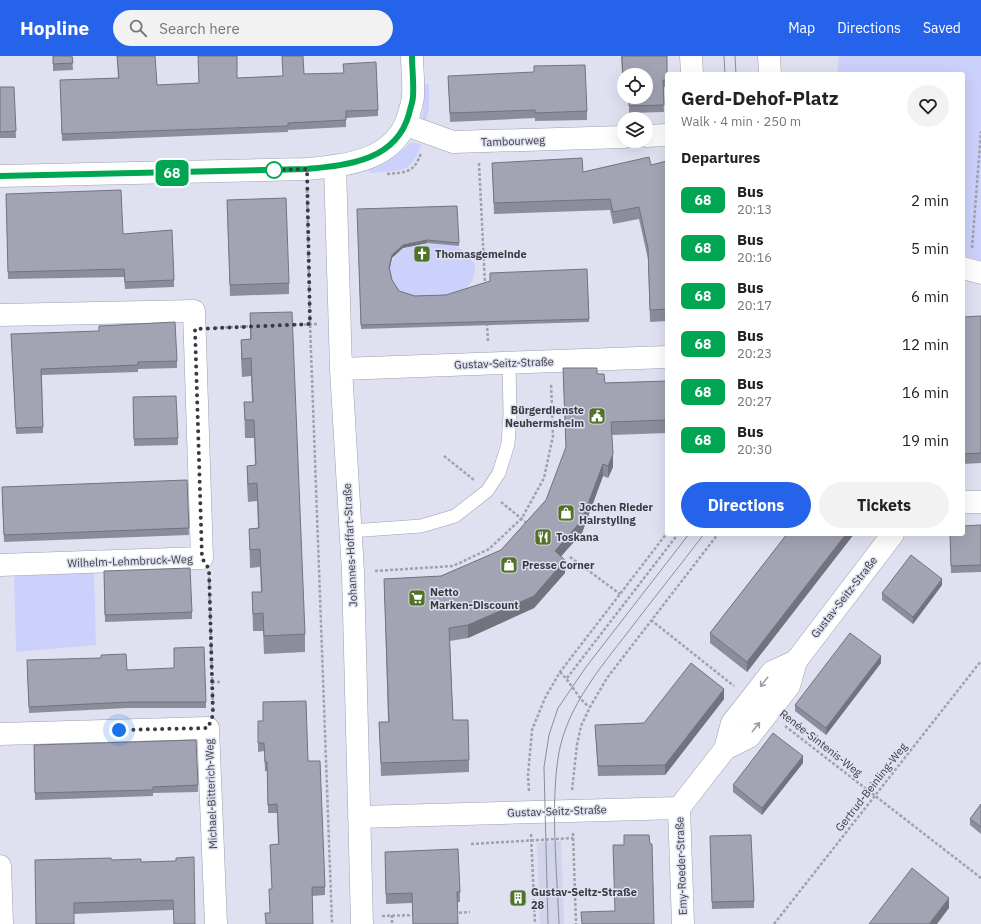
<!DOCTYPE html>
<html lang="en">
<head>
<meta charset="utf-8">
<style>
  body { margin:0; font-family:"IBM Plex Sans",sans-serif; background:#f2f2f2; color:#222; height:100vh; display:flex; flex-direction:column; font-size:15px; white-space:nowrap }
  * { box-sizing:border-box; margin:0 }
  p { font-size:13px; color:#767676 }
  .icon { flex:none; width:22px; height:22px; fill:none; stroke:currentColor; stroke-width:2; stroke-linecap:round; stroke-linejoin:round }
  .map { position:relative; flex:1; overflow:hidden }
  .drawer { position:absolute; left:665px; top:16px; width:300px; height:464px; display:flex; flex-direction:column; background:#fff; border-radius:4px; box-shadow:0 4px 16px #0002 }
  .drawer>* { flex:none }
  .badge { padding:0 8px; border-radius:6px; font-size:14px; line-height:26px }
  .fabs { position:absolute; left:617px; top:12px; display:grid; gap:8px }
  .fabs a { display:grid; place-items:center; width:36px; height:36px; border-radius:50%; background:#fff; box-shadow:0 4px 16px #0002; font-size:20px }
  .you { position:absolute; width:20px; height:20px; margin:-10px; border:3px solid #fff; border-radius:50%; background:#1a73e8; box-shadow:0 0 0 6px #1a73e833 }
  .map>.badge { position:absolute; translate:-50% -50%; box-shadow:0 0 0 2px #fff }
  h2 { padding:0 16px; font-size:15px; line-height:36px }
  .round { display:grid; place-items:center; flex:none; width:42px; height:42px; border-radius:21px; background:#f2f2f2 }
  .headline { display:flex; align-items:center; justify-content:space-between; height:68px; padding:0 16px }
  h1 { font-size:19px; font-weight:700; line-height:30px }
  .action { display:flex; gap:8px; margin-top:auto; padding:8px 16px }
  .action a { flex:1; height:46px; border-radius:24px; background:#2563eb; color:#fff; font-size:16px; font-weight:700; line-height:46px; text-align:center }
  .action a+a { background:#f2f2f2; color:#222 }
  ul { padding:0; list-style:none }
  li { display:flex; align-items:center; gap:12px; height:48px; padding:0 16px }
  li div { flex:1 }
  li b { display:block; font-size:15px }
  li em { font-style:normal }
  li .badge { min-width:44px; font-weight:700; text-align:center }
  header { display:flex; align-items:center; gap:24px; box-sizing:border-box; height:56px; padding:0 20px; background:#2563eb; color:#fff }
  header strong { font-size:19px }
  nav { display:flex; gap:22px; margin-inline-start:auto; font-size:14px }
  .search { width:280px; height:36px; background:#f2f2f2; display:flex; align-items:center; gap:10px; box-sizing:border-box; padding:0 14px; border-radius:22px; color:#767676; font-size:15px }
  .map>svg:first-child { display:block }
</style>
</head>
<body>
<header>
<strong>Hopline</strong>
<div class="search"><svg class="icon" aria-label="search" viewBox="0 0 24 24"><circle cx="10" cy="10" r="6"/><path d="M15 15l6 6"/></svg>Search here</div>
<nav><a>Map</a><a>Directions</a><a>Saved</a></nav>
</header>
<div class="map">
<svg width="981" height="868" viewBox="0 0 981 868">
  <rect width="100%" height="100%" fill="#dfe1f1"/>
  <path fill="#d1d4ea" d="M561,785L564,868H540L537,787Z"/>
  <path fill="#ccd1fb" d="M839,0H981V205L963,199V18H837Z
    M424,28H429V54L425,69L421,68L423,54Z
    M412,86L422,88C409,120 403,113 372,117L367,114C385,109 398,98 412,86Z
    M426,187C448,188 465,187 475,210C476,234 453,243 431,243C421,243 410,240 399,238C380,209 394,191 426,187Z
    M94,516L96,589L16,596L14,520Z"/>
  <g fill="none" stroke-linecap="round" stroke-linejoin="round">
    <g stroke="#9d9fad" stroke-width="14">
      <path id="lane" d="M351,475L421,470L455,460L487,435L499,417L508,388L510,359L509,306"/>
    </g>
    <g stroke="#9d9fad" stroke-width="23">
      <path id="street" d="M691,0L692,18
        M769,0L770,18
        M406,69L453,86L624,81
        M646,80L667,79
        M335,110L341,313L353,516L362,868
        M963,212L981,217
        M0,259L194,255L202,502L0,509
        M341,313L667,301
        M963,446H981
        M0,678L208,672L216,868
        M725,693L749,681L789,630L796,605L893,478
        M679,752L725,693L732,667L751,643L772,616L796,605
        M679,752L683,868
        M359,761L679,752
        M0,810L2,868"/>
    </g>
    <g stroke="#9d9fad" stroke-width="23">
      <path id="secondary" d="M0,120L307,113C348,109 396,105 409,58C410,52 413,46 413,40C414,27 412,13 412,0"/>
    </g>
    <path stroke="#a0a1ad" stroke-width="2.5" stroke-dasharray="3 2" stroke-linecap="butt" d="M479,107L485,228
      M387,118C407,116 414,117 421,97
      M307,134L310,268L332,868
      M972,192L981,75
      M487,267L488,286
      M289,269L318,268
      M215,272L252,270
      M444,400L474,424
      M501,446L528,468
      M570,501L620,538
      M375,515L453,510L489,493L522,462L544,422L553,380L551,327
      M209,521L213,652
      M651,564L734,630
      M560,616C571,626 579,645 590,651
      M567,622L678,478
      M212,626H221
      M785,670L981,822
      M572,734L577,689L581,670L590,651L607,622L718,478
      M529,735L528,719L532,674L545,642L560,616L667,477
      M573,777L576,868
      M531,778L535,868
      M471,788L573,782
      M454,857L470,856
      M392,859V868
      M382,860L415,859
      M774,868L981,605"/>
    <use href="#lane" stroke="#fff" stroke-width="13"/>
    <use href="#street" stroke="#fff" stroke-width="22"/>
    <use href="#secondary" stroke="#fff" stroke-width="22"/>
    <path stroke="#8c8d98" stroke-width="1" d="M724,0L725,18
      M735,0L736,18
      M548,868L544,711L549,679L558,652L586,611L689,478
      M559,868C557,814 550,748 559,696C568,650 600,612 628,576C653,543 679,511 704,478"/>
  </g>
  <path fill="#8c8d9a" d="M53,0H72L73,14L53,15Z
    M117,0H155L157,29L199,27L237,22L283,20L304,18L344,17L343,8L378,54V60L346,62V71L288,74V76L62,85L60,24L118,23Z
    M621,0L667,18V31H663L664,56L629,57V41H646L624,19V33H623Z
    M448,20L587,55V64L535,65V62L450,66Z
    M0,31H14L16,82H0Z
    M667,105V265L650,266L648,203L639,163L613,168L610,154L494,158L492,107L583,116L651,109Z
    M6,138L123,178L174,224V231L125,233L124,221L8,223Z
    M227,144L289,227V238L230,240Z
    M357,153L459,187V190L427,187L403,192L392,202L390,213L392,224L399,235L415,240L446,239L587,213L589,266L361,273Z
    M250,257L305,578V596L264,598L263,575H253L252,536H261L260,511L250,512L249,473L258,472L257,445L248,446L247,428V410L255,409L254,382H245L244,346H252L251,320L242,321L241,302V284L250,283Z
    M981,260V407L963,408V261Z
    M11,278L177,305V312L138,313V316L42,319L43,377L16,378Z
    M563,312L597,318L605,327L667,325V377L612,379L613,411L608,422L603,420L582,477L561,500L565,517L534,552L468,582L450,585L453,664L469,704V716L381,720L379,666H388L384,523L441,520L501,494L546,444L566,392Z
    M133,348L178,382V389L134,390Z
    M187,424L189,479L4,486L2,438Z
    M981,469V516L951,517L950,478Z
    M787,478H854L747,616L710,587V577Z
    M104,522L192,556V563L105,566Z
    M942,529L913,568L882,544V537Z
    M881,607L826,679L795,655V649Z
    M27,611L127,614L206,646V652H128L29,657Z
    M724,643L665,719L598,720L595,669L644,667Z
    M258,674L308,705L325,831V839L312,840L270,857L272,833L270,789L278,788L277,757H268L267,715H265L264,695L258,696Z
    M34,689L198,729V736L153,737V740L35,744Z
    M803,707L762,759L733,736V729Z
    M981,748V778L970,769V763Z
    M710,787L754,845V852L712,853Z
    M385,796L460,836V846H457L458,868H413L412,847L386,848Z
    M112,804L141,806L195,868H174L173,854L74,858L36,868Z"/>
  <path fill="#72737d" d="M427,184V187L403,192L392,202L389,214V211L392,199L403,189Z
    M613,398V411L608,422V410Z
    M603,408V420L582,477L555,507V495Z
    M846,478H854L747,616V606Z
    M565,504V517L534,552L468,582V569Z
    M942,523V529L913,568V561Z
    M881,600V607L826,679V672Z
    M724,633V643L665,719V709Z
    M803,700V707L762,759V752Z
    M949,842V852L937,868H929Z"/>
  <path fill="#a3a4b3" stroke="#72737d" d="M53,0H72L73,7L53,8Z
    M117,0H155L157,29L199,27L198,0H237V22L283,20L282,0H303L304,18L344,17L343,8L376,6L378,54L346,55V64L288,67V70L62,78L60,24L119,22Z
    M622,0H667V24H663L664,49L629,50V41H646V19H624V26H623Z
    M585,9L587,55L535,57V54L450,57L448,20L534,16V10Z
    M0,31H14L16,75L0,76Z
    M649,101L651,109L667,105V253L650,254L648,192L639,151L613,156L610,143L494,147L492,107L582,102L583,116Z
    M121,134L123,178L172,174L174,224L125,226L124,213L8,216L6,138Z
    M286,142L289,227L230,229L227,144Z
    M457,150L459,187L427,184L403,189L392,199L389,211L392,224L399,235L415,240L446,239L490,225V217L587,213L589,263L361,269L357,153Z
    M292,256L305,578L264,580L263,557L253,558L252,536H262L260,493L250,494L249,473L259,472L257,427L248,428L247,410L256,409L254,364H245L244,346H253L251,302L242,303L241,284L251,283L250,257Z
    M981,260V397L963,398V261Z
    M175,266L177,305L138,306V309L41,313L43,371L16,372L11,278L99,275V270Z
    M563,312H597V318H604L605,327L667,325V364L611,366L613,398L608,410L603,408L582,464L555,495L565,504L534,540L468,569L449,572L453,664H468L469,704L381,707L379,666H389L384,523L441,520L501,494L546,444L566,391Z
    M176,340L178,382L134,383L133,341Z
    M187,424L189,472L4,479L2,431Z
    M981,469V509L951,510L950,478H963V470Z
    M787,478H846L747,606L710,577Z
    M911,499L942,523L913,561L882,537Z
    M190,512L192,556L105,559L104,515Z
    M850,577L881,600L826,672L795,649Z
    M204,591L206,646H128L29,651L27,604L101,602V599L126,598L127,614L174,612V592Z
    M691,607L724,633L665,709L598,710L595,669L644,667Z
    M306,645L308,705H320L325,831H312L313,868H266L265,857H270L269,833H272L270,789L279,788L277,748L268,749L267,706H265L264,687H258V665H263V646Z
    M773,677L803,700L762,752L733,729Z
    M196,684L198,729L153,731V734L35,737L34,689Z
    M981,748V771L970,763Z
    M624,779H649L650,788H652L654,868H582L581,856L615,855L613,789H624Z
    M751,779L754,845L712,846L710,780Z
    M458,793L460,836H457L458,868H413L412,837L386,838L385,796Z
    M194,801L195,868H174L173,844L74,847V868H36L35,804L111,802L112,804L141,803V806L176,805V802Z
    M912,812L949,842L929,868H869Z"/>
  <defs><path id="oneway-shaft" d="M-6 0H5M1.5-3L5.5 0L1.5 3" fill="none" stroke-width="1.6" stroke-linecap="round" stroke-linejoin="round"/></defs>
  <g stroke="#9c9da0">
    <use href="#oneway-shaft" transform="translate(764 626) rotate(128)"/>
    <use href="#oneway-shaft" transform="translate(756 671) rotate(-52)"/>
  </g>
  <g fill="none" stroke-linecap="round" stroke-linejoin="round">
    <g stroke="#fff" stroke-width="9">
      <path id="line" d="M0,120L307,113C348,109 396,105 409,58C410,52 413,46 413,40C414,27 412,13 412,0"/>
    </g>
    <use href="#line" stroke="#00a651" stroke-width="6"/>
    <path stroke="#3a3b41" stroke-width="4" stroke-dasharray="0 7.2" d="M119,674L208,672L213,659L209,513L202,502L195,273L310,268L307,113L274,114"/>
  </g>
  <defs>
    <g id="church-square" transform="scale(0.9)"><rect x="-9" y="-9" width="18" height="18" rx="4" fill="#507229" stroke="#dfe1f1"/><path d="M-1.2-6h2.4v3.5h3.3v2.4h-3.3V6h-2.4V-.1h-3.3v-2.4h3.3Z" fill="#fff"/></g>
    <g id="civic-square" transform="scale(0.9)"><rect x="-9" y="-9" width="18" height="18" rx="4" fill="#507229" stroke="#dfe1f1"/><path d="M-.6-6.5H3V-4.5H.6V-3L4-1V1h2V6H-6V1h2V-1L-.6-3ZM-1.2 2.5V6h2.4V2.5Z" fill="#fff"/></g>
    <g id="shop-square" transform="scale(0.9)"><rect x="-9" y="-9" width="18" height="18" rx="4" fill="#507229" stroke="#dfe1f1"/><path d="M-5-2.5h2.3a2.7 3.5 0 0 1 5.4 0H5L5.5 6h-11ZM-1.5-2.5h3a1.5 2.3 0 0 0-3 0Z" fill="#fff"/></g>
    <g id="restaurant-square" transform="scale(0.9)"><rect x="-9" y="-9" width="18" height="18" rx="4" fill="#507229" stroke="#dfe1f1"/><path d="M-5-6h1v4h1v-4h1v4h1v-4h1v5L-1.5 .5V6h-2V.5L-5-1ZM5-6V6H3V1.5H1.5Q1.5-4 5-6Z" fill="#fff"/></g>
    <g id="supermarket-square" transform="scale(0.9)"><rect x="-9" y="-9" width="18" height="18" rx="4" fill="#507229" stroke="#dfe1f1"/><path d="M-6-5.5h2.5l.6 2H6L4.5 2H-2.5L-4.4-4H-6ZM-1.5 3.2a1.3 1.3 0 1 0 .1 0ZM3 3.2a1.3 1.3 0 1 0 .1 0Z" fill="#fff"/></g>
    <g id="building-square" transform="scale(0.9)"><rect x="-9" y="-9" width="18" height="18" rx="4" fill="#507229" stroke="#dfe1f1"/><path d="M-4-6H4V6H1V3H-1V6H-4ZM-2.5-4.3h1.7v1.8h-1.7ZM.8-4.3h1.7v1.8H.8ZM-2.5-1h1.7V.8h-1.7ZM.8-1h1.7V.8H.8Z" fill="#fff"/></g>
  </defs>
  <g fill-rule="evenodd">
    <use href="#church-square" x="422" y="198"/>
    <use href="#civic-square" x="597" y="360"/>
    <use href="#shop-square" x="566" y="457"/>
    <use href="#restaurant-square" x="543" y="481"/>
    <use href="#shop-square" x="509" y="509"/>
    <use href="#supermarket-square" x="417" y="542"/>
    <use href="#building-square" x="518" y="842"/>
  </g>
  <circle fill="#fff" stroke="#00a651" stroke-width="2" cx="274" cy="114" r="8"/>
  <g text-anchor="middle" stroke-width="3" stroke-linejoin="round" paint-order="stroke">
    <g font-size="11" fill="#3a3b41" stroke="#dfe1f1">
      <text transform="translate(513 85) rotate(-2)" y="4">Tambourweg</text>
      <text transform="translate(504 307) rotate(-2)" y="4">Gustav-Seitz-Straße</text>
      <text transform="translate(350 489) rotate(-93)" y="4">Johannes-Hoffart-Straße</text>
      <text transform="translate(130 505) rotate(-2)" y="4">Wilhelm-Lehmbruck-Weg</text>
      <text transform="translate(844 541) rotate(-52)" y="4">Gustav-Seitz-Straße</text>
      <text transform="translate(821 687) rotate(38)" y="4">Renée-Sintenis-Weg</text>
      <text transform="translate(871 731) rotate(-52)" y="4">Gertrud-Beinling-Weg</text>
      <text transform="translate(211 738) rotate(-92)" y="4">Michael-Bitterich-Weg</text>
      <text transform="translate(557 755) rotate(-2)" y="4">Gustav-Seitz-Straße</text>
      <text transform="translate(681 810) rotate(-92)" y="4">Emy-Roeder-Straße</text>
    </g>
    <g font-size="11" font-weight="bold" fill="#3a3b41" stroke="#dfe1f1" text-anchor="start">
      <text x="435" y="202">Thomasgemeinde</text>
      <text x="584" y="358" text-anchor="end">Bürgerdienste<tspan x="584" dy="13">Neuhermsheim</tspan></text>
      <text x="579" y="455">Jochen Rieder<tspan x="579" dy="13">Hairstyling</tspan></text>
      <text x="556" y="485">Toskana</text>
      <text x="522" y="513">Presse Corner</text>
      <text x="430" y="540">Netto<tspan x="430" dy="13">Marken-Discount</tspan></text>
      <text x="531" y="840">Gustav-Seitz-Straße<tspan x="531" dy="13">28</tspan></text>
    </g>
  </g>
</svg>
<div class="fabs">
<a><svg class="icon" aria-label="locate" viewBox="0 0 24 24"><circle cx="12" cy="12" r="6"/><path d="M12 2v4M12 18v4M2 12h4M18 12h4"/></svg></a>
<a><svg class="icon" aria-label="layers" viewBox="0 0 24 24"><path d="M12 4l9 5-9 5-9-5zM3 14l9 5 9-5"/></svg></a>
</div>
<div class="you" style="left:119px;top:674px"></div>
<b class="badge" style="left:172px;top:117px;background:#00a651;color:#fff">68</b>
<section class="drawer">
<div class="headline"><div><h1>Gerd-Dehof-Platz</h1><p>Walk · 4 min · 250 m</p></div><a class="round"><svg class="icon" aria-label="heart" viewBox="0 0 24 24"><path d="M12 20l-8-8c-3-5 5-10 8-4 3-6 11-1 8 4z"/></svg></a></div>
<h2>Departures</h2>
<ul>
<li><span class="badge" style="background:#00a651;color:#fff">68</span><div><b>Bus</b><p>20:13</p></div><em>2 min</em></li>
<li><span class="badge" style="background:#00a651;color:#fff">68</span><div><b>Bus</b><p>20:16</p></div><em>5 min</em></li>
<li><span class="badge" style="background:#00a651;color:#fff">68</span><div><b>Bus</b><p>20:17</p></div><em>6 min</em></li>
<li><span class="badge" style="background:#00a651;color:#fff">68</span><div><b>Bus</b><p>20:23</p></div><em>12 min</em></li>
<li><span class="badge" style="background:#00a651;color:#fff">68</span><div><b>Bus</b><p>20:27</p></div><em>16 min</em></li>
<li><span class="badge" style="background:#00a651;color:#fff">68</span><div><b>Bus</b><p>20:30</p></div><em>19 min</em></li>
</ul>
<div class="action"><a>Directions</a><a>Tickets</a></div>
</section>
</div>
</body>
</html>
